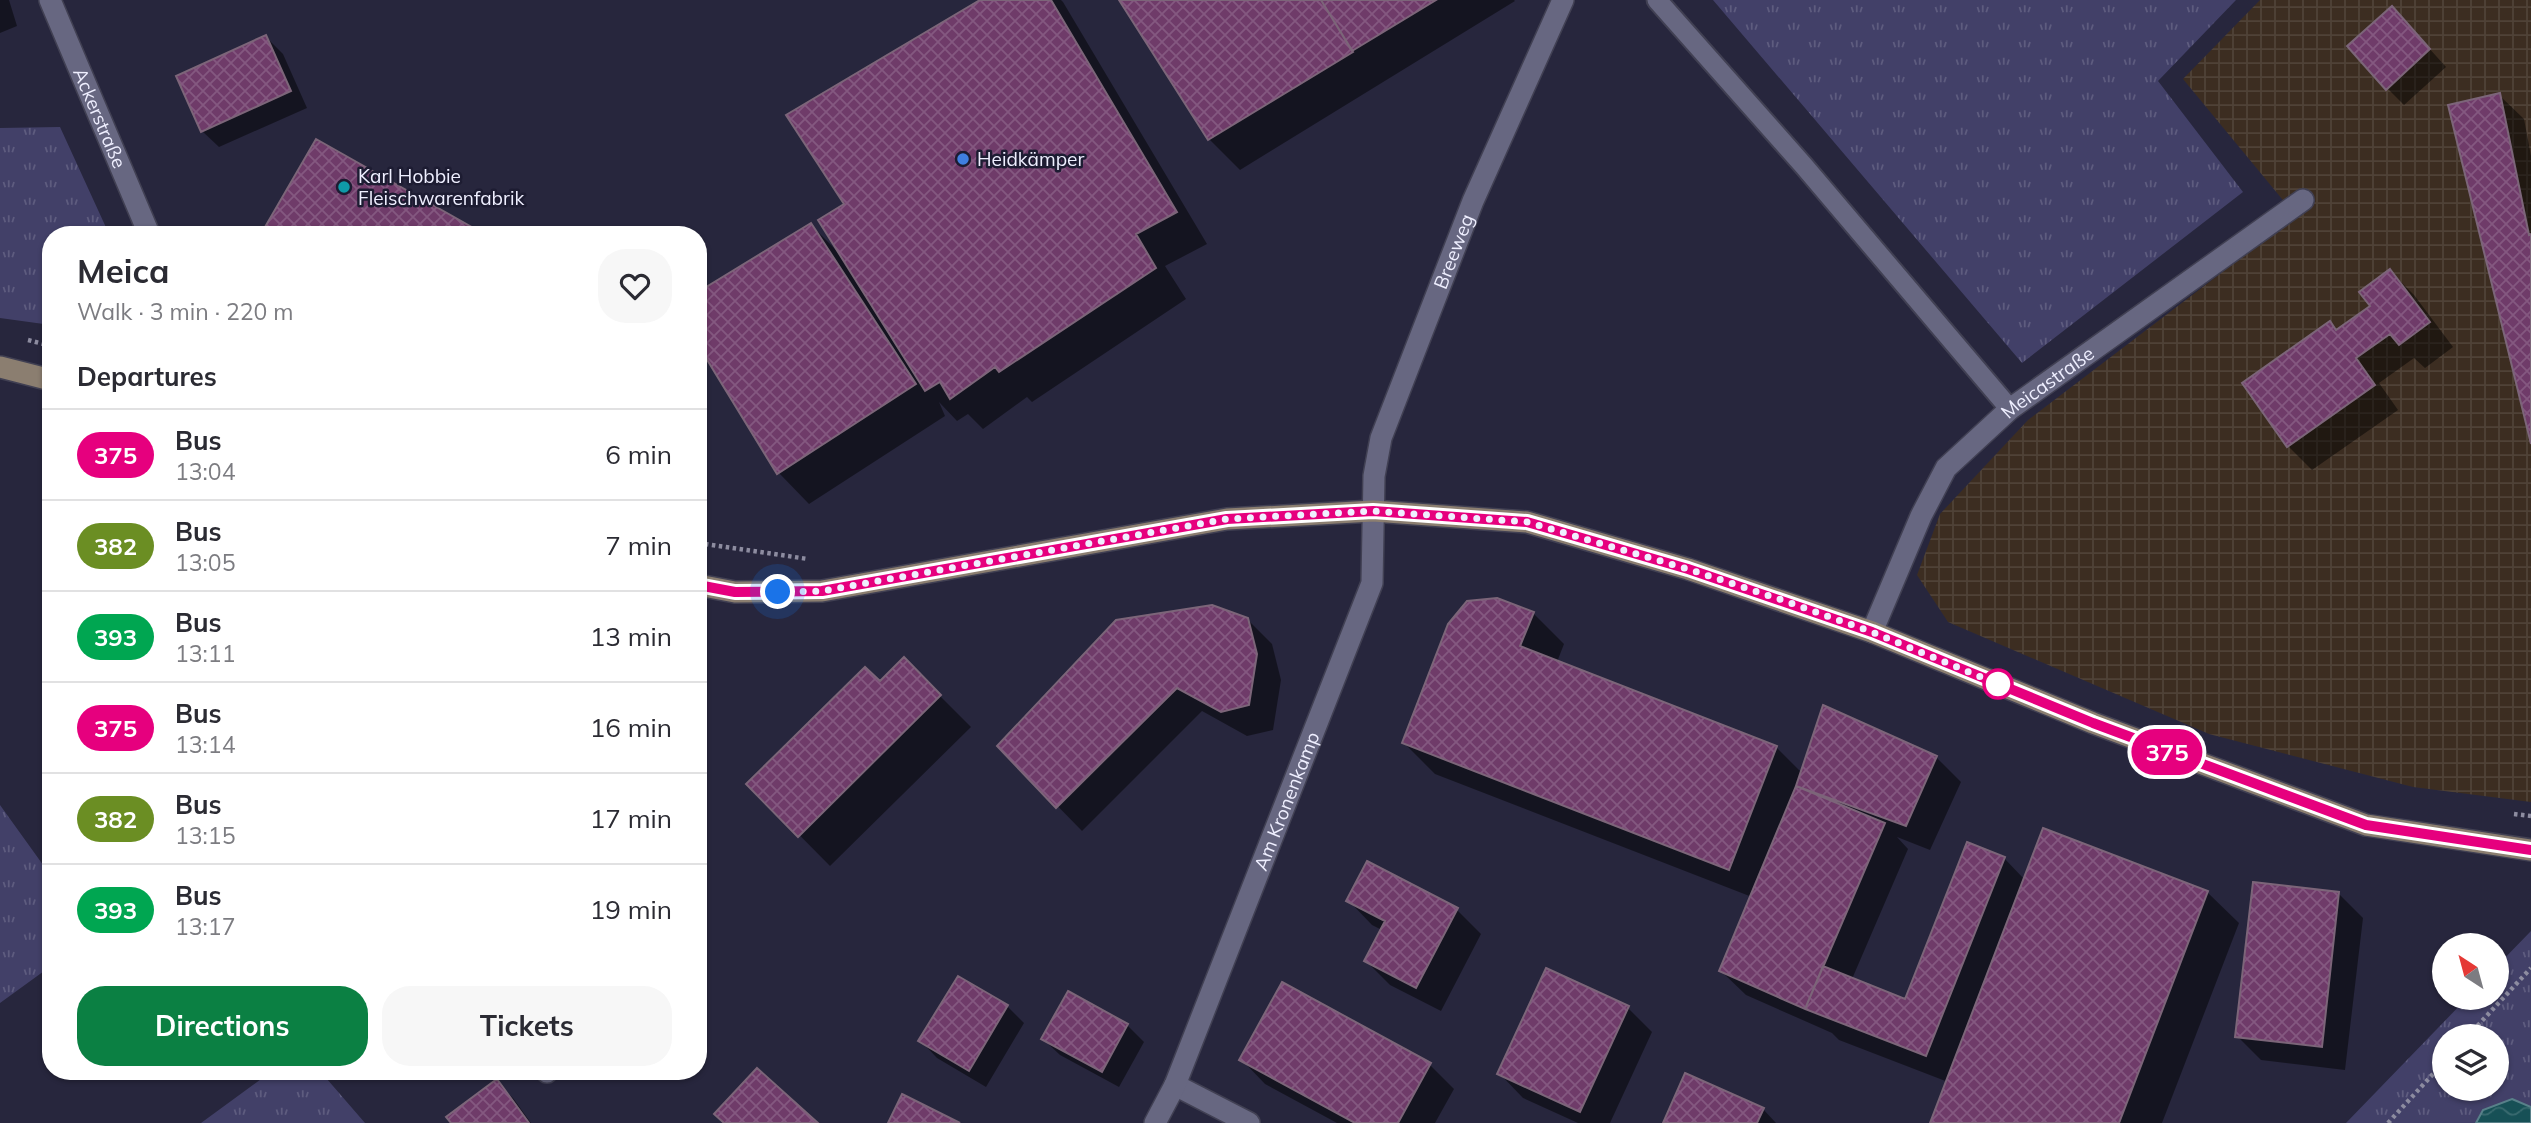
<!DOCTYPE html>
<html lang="en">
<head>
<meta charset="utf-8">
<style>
  body { margin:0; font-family:Mulish,sans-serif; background:#f7f7f7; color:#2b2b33; height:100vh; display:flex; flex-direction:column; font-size:26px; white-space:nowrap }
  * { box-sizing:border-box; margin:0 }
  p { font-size:23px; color:#7c7c81 }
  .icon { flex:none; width:38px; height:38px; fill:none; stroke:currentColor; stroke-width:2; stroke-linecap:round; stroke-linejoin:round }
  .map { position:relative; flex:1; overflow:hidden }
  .panel { position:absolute; left:42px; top:226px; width:665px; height:854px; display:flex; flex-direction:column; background:#fff; border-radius:28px; box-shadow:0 2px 5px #0004 }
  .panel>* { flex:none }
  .badge { padding:0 14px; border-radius:23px; font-size:24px; line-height:46px }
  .needle { width:46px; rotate:324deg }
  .fabs { position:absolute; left:2432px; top:933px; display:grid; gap:14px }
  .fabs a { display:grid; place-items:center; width:77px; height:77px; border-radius:50%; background:#fff; box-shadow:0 2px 5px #0004; font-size:35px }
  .you { position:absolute; width:35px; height:35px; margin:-18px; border:5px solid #fff; border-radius:50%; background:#1a73e8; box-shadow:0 0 0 10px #1a73e833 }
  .map>.badge { position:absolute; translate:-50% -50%; box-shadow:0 0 0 4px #fff }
  h2 { padding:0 35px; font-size:26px; line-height:63px }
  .round { display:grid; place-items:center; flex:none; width:74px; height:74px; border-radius:28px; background:#f7f7f7 }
  .overview { display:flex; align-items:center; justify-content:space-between; height:119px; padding:0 35px }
  h1 { font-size:33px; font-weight:700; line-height:52px }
  .action { display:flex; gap:14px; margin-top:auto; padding:14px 35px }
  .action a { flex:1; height:80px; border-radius:28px; background:#0b8043; color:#fff; font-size:28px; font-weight:700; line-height:80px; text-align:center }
  .action a+a { background:#f7f7f7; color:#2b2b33 }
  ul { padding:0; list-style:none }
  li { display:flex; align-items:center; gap:21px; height:91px; padding:0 35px; border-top:2px solid #e1e1e2 }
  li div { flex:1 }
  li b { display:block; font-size:26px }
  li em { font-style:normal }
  li .badge { min-width:77px; font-weight:700; text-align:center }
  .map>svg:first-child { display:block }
</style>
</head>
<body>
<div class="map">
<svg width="2531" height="1123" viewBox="0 0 2531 1123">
  <defs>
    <pattern id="industrial-grid" width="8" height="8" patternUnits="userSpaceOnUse" patternTransform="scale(1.75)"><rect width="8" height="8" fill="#3c2d21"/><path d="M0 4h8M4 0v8" fill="none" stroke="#4f4237"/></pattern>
    <pattern id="grass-tufts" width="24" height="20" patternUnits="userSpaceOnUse" patternTransform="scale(1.75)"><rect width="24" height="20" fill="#424068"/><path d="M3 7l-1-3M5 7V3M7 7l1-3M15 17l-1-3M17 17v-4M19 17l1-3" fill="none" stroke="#5e5c7f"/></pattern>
    <pattern id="water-waves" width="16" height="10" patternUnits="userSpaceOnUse" patternTransform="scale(1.75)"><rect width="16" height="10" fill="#175056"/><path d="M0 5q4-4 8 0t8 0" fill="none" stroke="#396a6f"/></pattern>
    <pattern id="building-cross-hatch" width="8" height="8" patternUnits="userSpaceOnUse" patternTransform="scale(1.75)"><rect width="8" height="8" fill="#6f3b69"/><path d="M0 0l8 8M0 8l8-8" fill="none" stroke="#845880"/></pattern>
  </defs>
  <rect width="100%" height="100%" fill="#27263d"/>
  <path fill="url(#industrial-grid)" d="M2260,0H2531V802L2413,787L2209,734L1948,622L1917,575L1940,514L2028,420L2296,216L2183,79Z"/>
  <path fill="url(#grass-tufts)" fill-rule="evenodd" d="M1713,0H2236L2158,81L2243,192L2022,363Z
    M60,127L109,234H51V325L0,318V128Z
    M0,805L51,876V966L0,1003Z
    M2531,931V1123H2346L2467,998H2497V966ZM2445,1036H2497V1088H2445Z
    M272,1071H320L365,1123H201Z"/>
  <path fill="url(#water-waves)" stroke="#588089" stroke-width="2" d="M2512,1099L2531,1107V1123H2476L2483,1110Z"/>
  <path fill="#0007" d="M0,0H9L17,26L0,33Z
    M984,0H1061L1063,2L1207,244L1165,266L1186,299L1032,402L1027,397L983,429L968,414L957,421L939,402L945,416L809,504L778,472L811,225L839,253L846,205Z
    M1121,0H1514L1515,1L1240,170L1209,139Z
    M2408,25L2446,67L2404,105L2387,88Z
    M266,37L283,54L307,108L219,147L202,131Z
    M2499,95L2524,119L2531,156V436Z
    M317,141L480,234H263Z
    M2390,271L2414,295L2453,347L2425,368L2414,358L2379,383L2398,410L2312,470L2288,446L2330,324L2338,331L2372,307Z
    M1533,613L1564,644L1557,662L1776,747L1802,773L1936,757L1961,782L1930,850L1897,837L1908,849L1852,979L1906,1001L2004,858L2025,880L2207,892L2239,923L2162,1123H1932L1948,1082L1839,1040L1832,1033L1746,995L1721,971L1752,897L1435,774L1404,743Z
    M1247,619L1272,644L1281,680L1273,730L1247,736L1202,711L1082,831L999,746Z
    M904,660L971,727L830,866L749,784L880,684Z
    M2339,894L2363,918L2345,1070L2261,1060L2237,1036Z
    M1348,900L1457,910L1481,934L1441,1011L1390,985L1366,961L1382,930L1372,925Z
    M1007,1006L1024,1023L986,1087L937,1058L921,1041Z
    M1628,1008L1652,1032L1610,1123H1578L1523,1098L1499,1073Z
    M1127,1025L1144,1042L1119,1087L1060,1055L1043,1039Z
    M1241,1059L1430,1065L1454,1089L1435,1123H1337L1265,1084Z
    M497,1082L513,1098L531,1123H453Z
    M1763,1109L1776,1123H1665Z"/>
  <path fill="url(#building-cross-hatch)" stroke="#7c6579" stroke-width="2" d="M980,0H1051L1177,212L1136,234L1156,268L999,372L995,367L950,399L940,382L925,391L818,220L844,204L786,115Z
    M1119,0H1321L1353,52L1208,140Z
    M1321,0H1436L1352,51Z
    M2392,6L2430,49L2386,90L2347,46Z
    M266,35L291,91L201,132L176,76Z
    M2500,93L2529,235L2531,234V444L2448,105Z
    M316,139L484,234H261Z
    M811,223L916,384L777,474L698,345V292Z
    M2390,269L2430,322L2399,345L2390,334L2356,358L2375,385L2287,447L2242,383L2330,321L2336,330L2370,306L2359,292Z
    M1497,598L1534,612L1520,646L1777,746L1729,870L1402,743L1448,624L1467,601Z
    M1212,605L1248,618L1257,654L1249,705L1221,712L1177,688L1056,808L997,746L1116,620Z
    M904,657L941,695L798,837L746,784L865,667L880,681Z
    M1823,705L1937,756L1906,826L1796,786Z
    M1796,786L1885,823L1805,1009L1719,971Z
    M2043,828L2208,891L2119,1123H1930Z
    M1967,842L2005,857L1926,1056L1805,1009L1823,966L1905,999Z
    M1367,861L1458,908L1416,988L1364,961L1385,921L1346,901Z
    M2253,882L2339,892L2322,1047L2235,1037Z
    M1546,968L1629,1006L1580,1112L1497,1074Z
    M958,976L1008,1005L969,1071L918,1041Z
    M1282,982L1431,1063L1398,1123H1355L1239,1060Z
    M1068,991L1128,1024L1102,1072L1041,1039Z
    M757,1068L818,1123H724L714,1114Z
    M1685,1073L1764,1108L1757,1123H1663Z
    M497,1079L529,1123H451L446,1117Z
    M902,1094L960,1123H888Z"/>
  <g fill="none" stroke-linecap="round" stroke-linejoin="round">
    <g stroke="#414053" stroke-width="23">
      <path id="lane" d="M1657,0L1804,166L2010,409"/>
    </g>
    <g stroke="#414053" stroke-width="24">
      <g id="street">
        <path id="s1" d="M50,0L149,234"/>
        <path id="s2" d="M1872,632L1921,516L1946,468L2010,409L2303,200"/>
        <path d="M546,1071L547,1072"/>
        <path d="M1175,1085L1249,1123"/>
        <path id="s3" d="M1155,1123L1175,1085L1372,583L1374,476L1381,438L1473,201L1563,0"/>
      </g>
    </g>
    <g stroke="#414053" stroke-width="24">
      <path id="secondary" d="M0,367L51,380
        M698,585L735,592L822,591L1227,519L1373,511L1527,522L1688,569L1872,632L2093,723L2366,825L2531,850"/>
    </g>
    <path stroke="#8d8ca0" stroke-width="4.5" stroke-dasharray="3.5 3.5" stroke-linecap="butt" d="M28,340L51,346
      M698,543L808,559
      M2514,814L2531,816
      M2468,1036L2531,968
      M2388,1123L2445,1061"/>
    <use href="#lane" stroke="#676781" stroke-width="19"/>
    <use href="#street" stroke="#676781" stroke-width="21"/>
    <use href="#secondary" stroke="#8b7e70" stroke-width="21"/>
  </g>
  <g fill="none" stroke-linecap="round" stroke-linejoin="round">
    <g stroke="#fff" stroke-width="16">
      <path id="line" d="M698,585L735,592L822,591L1227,519L1373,511L1527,522L1688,569L1872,632L2093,723L2366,825L2531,850"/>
    </g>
    <use href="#line" stroke="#e6007e" stroke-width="10"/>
    <path stroke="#efefff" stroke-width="7" stroke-dasharray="0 12.6" d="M778,592L822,591L1227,519L1373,511L1527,522L1688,569L1785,601L1872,632L1998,684"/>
  </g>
  <circle fill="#3f7fe0" stroke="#1d1c32" stroke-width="2.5" cx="963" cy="159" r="7"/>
  <circle fill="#0f9aa8" stroke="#1d1c32" stroke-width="2.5" cx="344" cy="187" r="7"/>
  <circle fill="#fff" stroke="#e6007e" stroke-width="3.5" cx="1998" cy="684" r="14"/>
  <g text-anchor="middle" stroke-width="5" stroke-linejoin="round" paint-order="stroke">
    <g font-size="19" fill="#efefff" stroke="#1d1c32">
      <text dy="7" stroke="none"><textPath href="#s1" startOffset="128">Ackerstraße</textPath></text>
      <text dy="7" stroke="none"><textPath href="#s3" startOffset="928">Breeweg</textPath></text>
      <text dy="7" stroke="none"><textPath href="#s2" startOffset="313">Meicastraße</textPath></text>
      <text dy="7" stroke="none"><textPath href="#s3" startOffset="348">Am Kronenkamp</textPath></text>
    </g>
    <g font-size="19" fill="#efefff" stroke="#1d1c32" text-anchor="start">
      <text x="977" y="166">Heidkämper</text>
      <text x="358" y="183">Karl Hobbie<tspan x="358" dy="22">Fleischwarenfabrik</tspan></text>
    </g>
  </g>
</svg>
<div class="fabs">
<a><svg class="needle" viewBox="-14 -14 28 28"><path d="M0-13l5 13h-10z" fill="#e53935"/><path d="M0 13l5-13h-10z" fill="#7c7c81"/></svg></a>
<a><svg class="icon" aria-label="layers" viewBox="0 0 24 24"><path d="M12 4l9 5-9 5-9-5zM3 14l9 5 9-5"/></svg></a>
</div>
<div class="you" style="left:778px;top:592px"></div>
<b class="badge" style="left:2167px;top:752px;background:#e6007e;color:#fff">375</b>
<section class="panel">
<div class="overview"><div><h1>Meica</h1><p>Walk · 3 min · 220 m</p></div><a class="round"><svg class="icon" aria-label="heart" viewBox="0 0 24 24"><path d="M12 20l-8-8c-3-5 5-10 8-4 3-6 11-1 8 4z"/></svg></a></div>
<h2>Departures</h2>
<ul>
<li><span class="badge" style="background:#e6007e;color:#fff">375</span><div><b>Bus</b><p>13:04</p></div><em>6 min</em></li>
<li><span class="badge" style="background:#6b8e23;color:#fff">382</span><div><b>Bus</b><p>13:05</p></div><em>7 min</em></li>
<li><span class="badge" style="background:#00a651;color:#fff">393</span><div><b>Bus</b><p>13:11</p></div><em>13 min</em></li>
<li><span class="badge" style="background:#e6007e;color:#fff">375</span><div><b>Bus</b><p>13:14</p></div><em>16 min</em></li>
<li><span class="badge" style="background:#6b8e23;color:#fff">382</span><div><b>Bus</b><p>13:15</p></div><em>17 min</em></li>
<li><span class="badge" style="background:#00a651;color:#fff">393</span><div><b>Bus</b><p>13:17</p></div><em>19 min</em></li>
</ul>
<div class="action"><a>Directions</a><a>Tickets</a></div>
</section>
</div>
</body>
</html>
